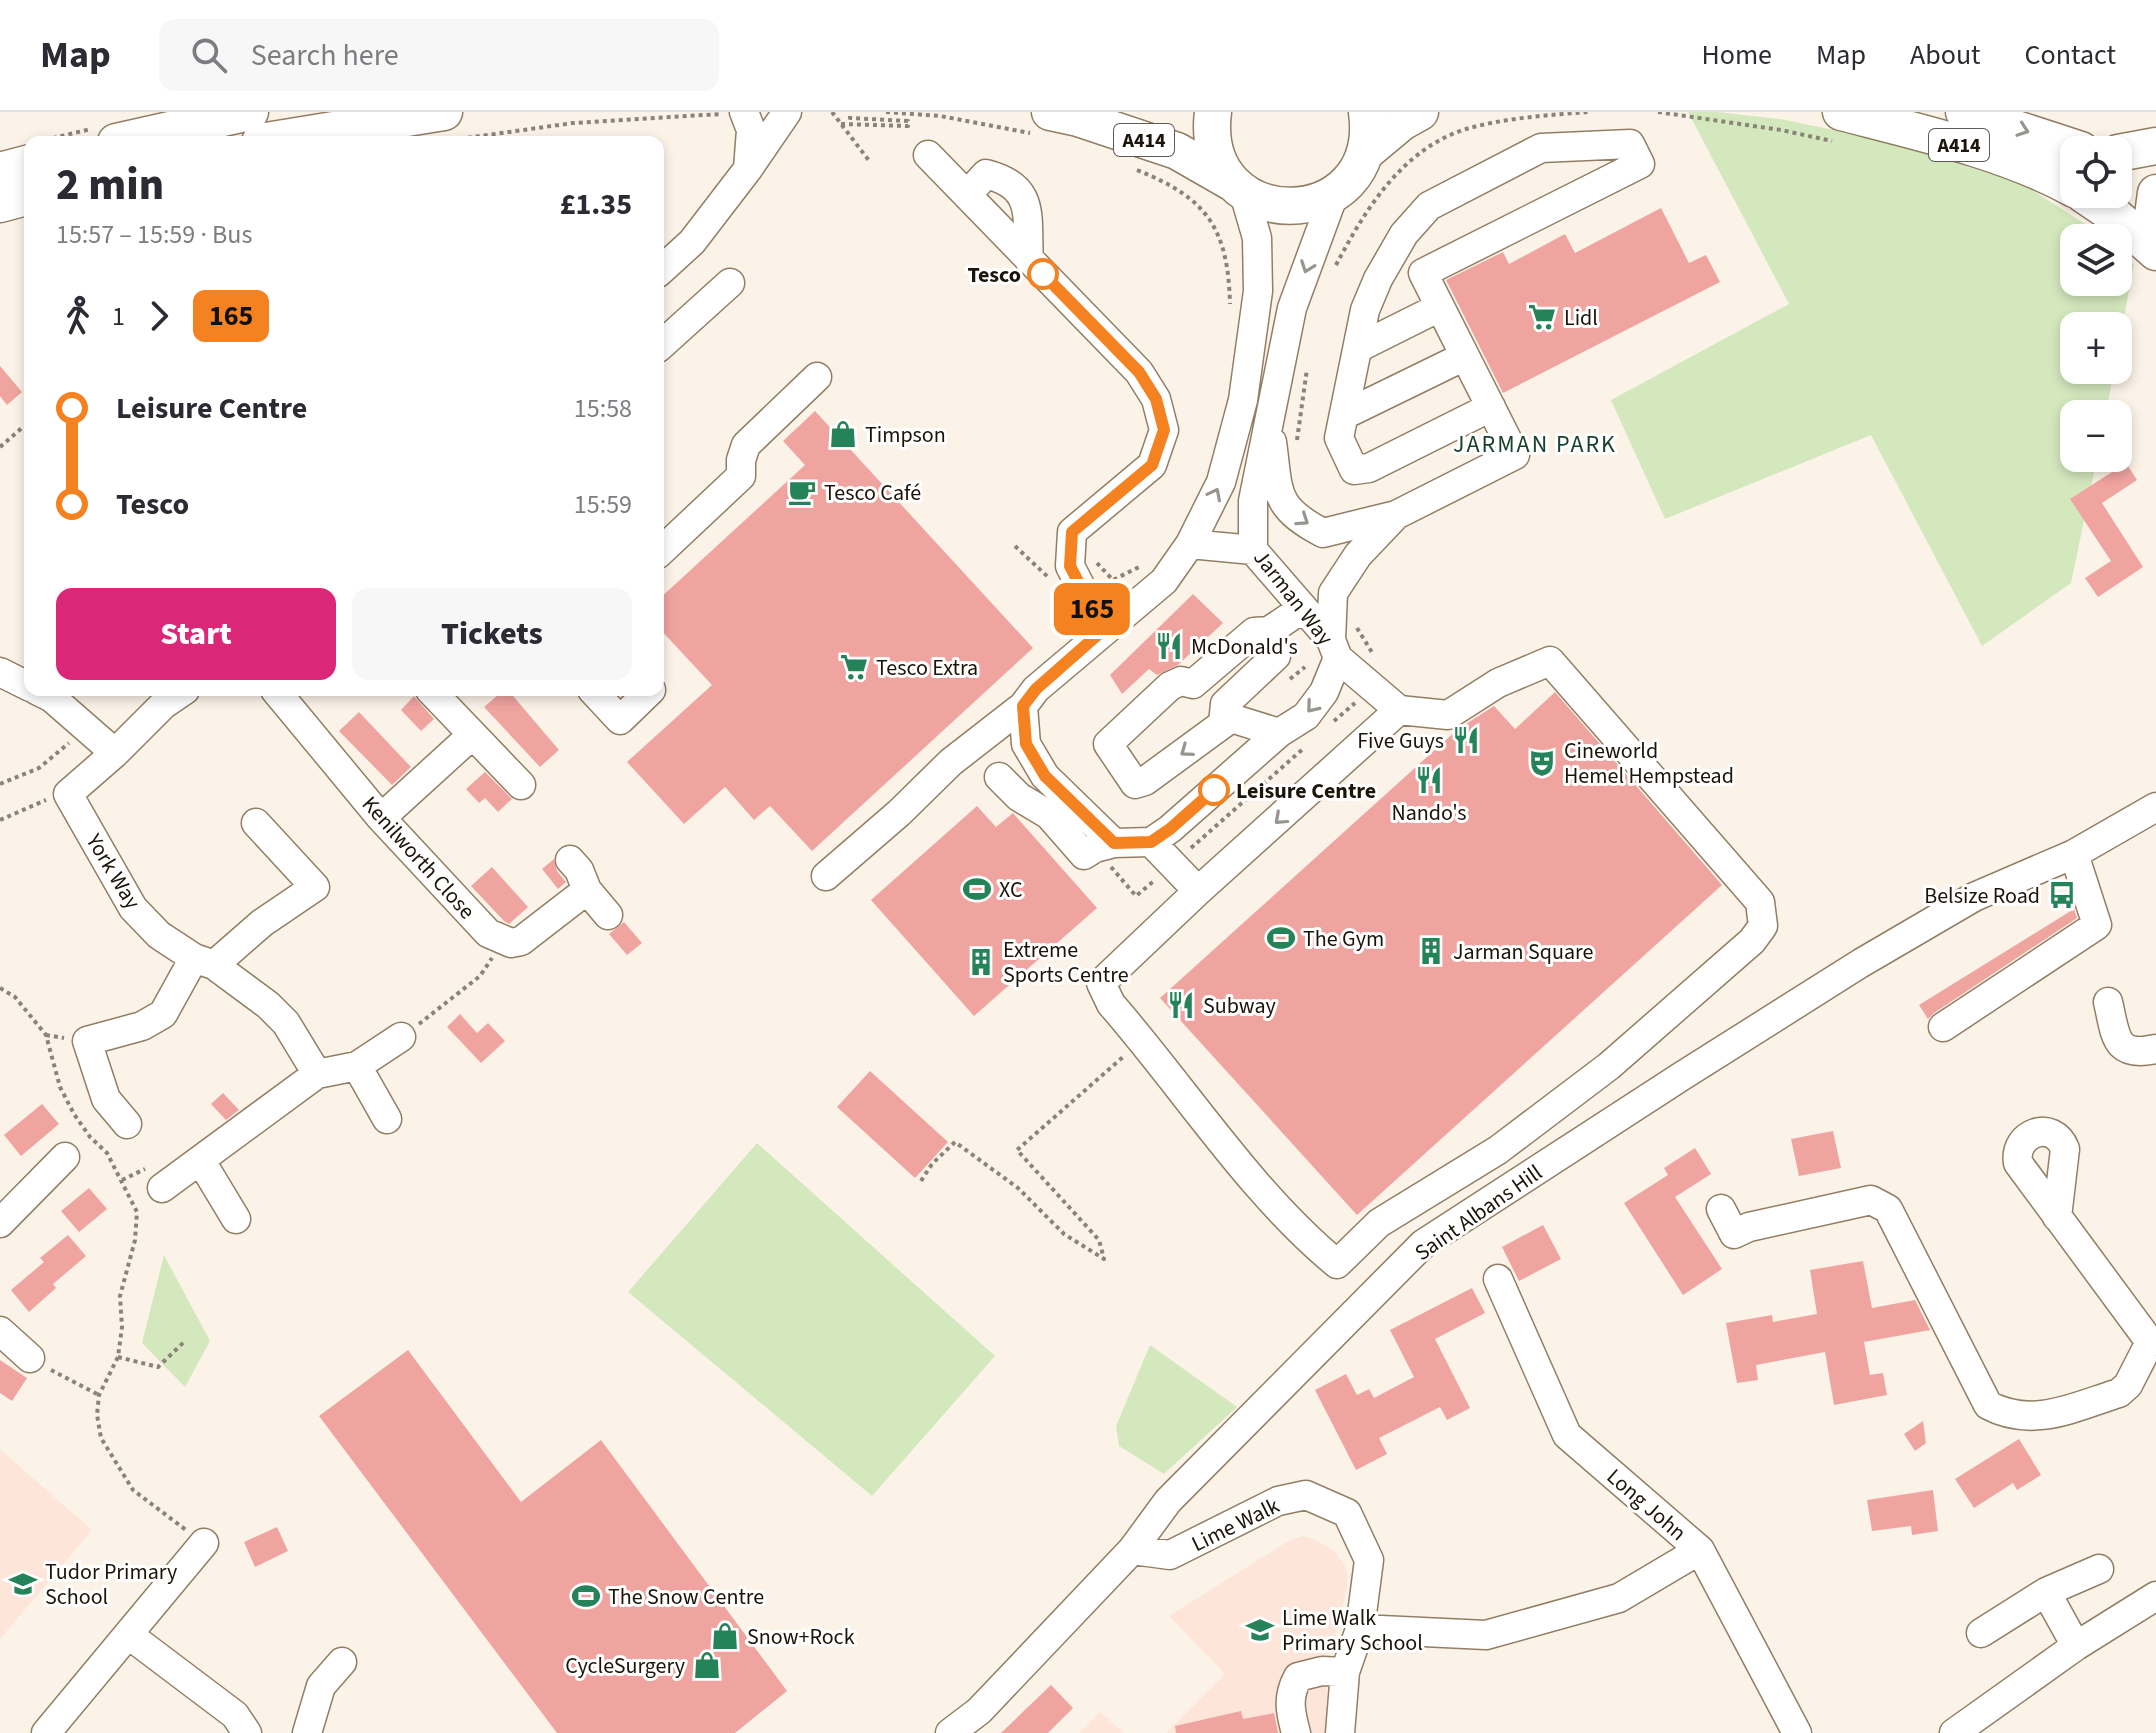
<!DOCTYPE html>
<html lang="en">
<head>
<meta charset="utf-8">
<style>
  body { margin:0; font-family:"Source Sans 3",sans-serif; background:#f7f7f7; color:#2b2b33; height:100vh; display:flex; flex-direction:column; font-size:30px; white-space:nowrap }
  * { box-sizing:border-box; margin:0 }
  p { font-size:26px; color:#7c7c81 }
  .icon { flex:none; width:44px; height:44px; fill:none; stroke:currentColor; stroke-width:2; stroke-linecap:round; stroke-linejoin:round }
  .map { position:relative; flex:1; overflow:hidden }
  .panel { position:absolute; left:24px; top:24px; width:640px; height:560px; display:flex; flex-direction:column; background:#fff; border-radius:16px; box-shadow:0 4px 12px #0003 }
  .panel>* { flex:none }
  .badge { padding:0 16px; border-radius:12px; font-size:28px; line-height:52px }
  .buttons { position:absolute; left:2060px; top:24px; display:grid; gap:16px }
  .buttons a { display:grid; place-items:center; width:72px; height:72px; border-radius:16px; background:#fff; box-shadow:0 4px 12px #0003; font-size:40px }
  .map>.badge { position:absolute; translate:-50% -50%; box-shadow:0 0 0 4px #fff }
  .legs { display:flex; align-items:center; gap:12px; height:88px; padding:0 32px; font-size:26px }
  .legs p { margin-inline-start:auto }
  .overview { display:flex; align-items:center; justify-content:space-between; height:136px; padding:0 32px }
  h1 { font-size:44px; font-weight:800; line-height:60px }
  .action { display:flex; gap:16px; margin-top:auto; padding:16px 32px }
  .action a { flex:1; height:92px; border-radius:16px; background:#db2777; color:#fff; font-size:32px; font-weight:800; line-height:92px; text-align:center }
  .action a+a { background:#f7f7f7; color:#2b2b33 }
  ul { padding:0 32px; list-style:none }
  li { display:flex; align-items:center; gap:28px; height:96px; font-size:30px }
  li i { display:grid; place-items:center; width:12px; height:100%; margin:0 10px; background:currentColor }
  li i::after { content:''; width:20px; height:20px; margin:-10px; border:6px solid; border-radius:50%; background:#fff }
  li p { margin-inline-start:auto }
  li:first-child i { background:linear-gradient(#0000 50%,currentColor 0) }
  li:last-child i { background:linear-gradient(currentColor 50%,#0000 0) }
  header { display:flex; align-items:center; gap:48px; box-sizing:border-box; height:112px; padding:0 40px; background:#fff; border-bottom:2px solid #e1e1e2 }
  header strong { font-size:38px }
  nav { display:flex; gap:44px; margin-inline-start:auto; font-size:28px }
  .search { width:560px; height:72px; background:#f7f7f7; display:flex; align-items:center; gap:20px; box-sizing:border-box; padding:0 28px; border-radius:16px; color:#7c7c81; font-size:30px }
  .map>svg:first-child { display:block }
</style>
</head>
<body>
<header>
<strong>Map</strong>
<div class="search"><svg class="icon" aria-label="search" viewBox="0 0 24 24"><circle cx="10" cy="10" r="6"/><path d="M15 15l6 6"/></svg>Search here</div>
<nav><a>Home</a><a>Map</a><a>About</a><a>Contact</a></nav>
</header>
<div class="map">
<svg width="2156" height="1621" viewBox="0 0 2156 1621">
  <rect width="100%" height="100%" fill="#fcf3e8"/>
  <path fill="#fde5da" d="M0,1337L92,1418L0,1527Z
    M1303,1424L1316,1428L1334,1439L1345,1454L1347,1463V1475L1334,1532L1326,1547L1327,1621H1166L1225,1562L1169,1504L1290,1428Z
    M1100,1600L1124,1621H1079Z"/>
  <path fill="#d4e8be" d="M1688,0H1717L1780,7L1892,30L2024,73L2107,126H2074V170H2118V137L2134,152L2118,238V214H2074V258H2114L2106,302H2074V346H2097L2071,471L1982,534L1871,323L1665,407L1611,288L1789,192Z
    M757,1031L995,1244L872,1384L628,1180Z
    M164,1143L210,1229L185,1275L142,1231Z
    M1150,1233L1237,1295L1164,1362L1119,1334L1116,1314Z"/>
  <path fill="#f0a4a0" d="M1661,96L1689,151L1706,143L1720,170L1503,281L1446,168L1503,140L1509,152L1565,122L1575,141Z
    M0,254L22,280L7,293L0,284Z
    M815,299L1033,536L812,739L770,694L754,708L725,675L684,712L627,650L712,573L658,515V488L805,353L783,329Z
    M2126,351L2137,368L2102,391L2143,455L2098,485L2085,466L2111,449L2070,387Z
    M1193,482L1223,511L1178,553L1157,563L1149,557L1122,582L1110,563Z
    M504,578H508L559,638L540,655L484,595Z
    M1555,580L1722,773L1357,1103L1160,886L1458,617L1494,594L1515,617Z
    M414,584L434,607L421,619L401,598Z
    M359,600L411,655L392,673L339,619Z
    M485,660L512,687L498,700L485,686L479,691L466,677Z
    M977,694L996,715L1013,701L1097,796L974,904L871,788Z
    M554,747L557,759L566,770L558,777L542,757Z
    M492,755L528,795L509,812L504,809L471,774Z
    M2074,797L2077,806L1934,901L1928,907L1919,893Z
    M624,810L642,831L627,843L609,822Z
    M460,902L477,921L488,911L505,929L481,951L447,915Z
    M870,959L948,1030L915,1066L837,995Z
    M223,981L239,998L226,1008L211,992Z
    M42,992L59,1012L21,1044L4,1023Z
    M1833,1019L1841,1056L1799,1064L1791,1027Z
    M1695,1036L1711,1062L1675,1085L1722,1157L1683,1183L1624,1091L1668,1063L1664,1056Z
    M89,1076L107,1097L79,1120L61,1099Z
    M1543,1113L1561,1147L1519,1169L1502,1135Z
    M68,1123L86,1144L53,1172L56,1176L29,1200L11,1178L44,1150L40,1146Z
    M1863,1149L1872,1196L1915,1188L1930,1218L1864,1230L1870,1263L1883,1261L1887,1283L1834,1293L1825,1240L1756,1253L1758,1268L1737,1271L1726,1211L1772,1203L1773,1210L1817,1202L1810,1158Z
    M1472,1176L1485,1201L1435,1227L1470,1296L1447,1308L1440,1295L1379,1326L1387,1342L1356,1358L1315,1278L1346,1262L1357,1283L1369,1277L1374,1286L1414,1265L1390,1218Z
    M408,1238L521,1390L601,1328L787,1579L735,1621H557L319,1304Z
    M0,1248L27,1266L12,1289L0,1281Z
    M1923,1309L1926,1331L1915,1339L1904,1322Z
    M2019,1327L2041,1363L2017,1378L2013,1371L1974,1396L1955,1367Z
    M1933,1378L1938,1419L1912,1423L1911,1414L1872,1419L1867,1388Z
    M277,1415L288,1439L255,1455L244,1430Z
    M1051,1573L1073,1596L1048,1621H1001Z
    M1241,1599L1243,1607L1274,1601L1278,1621H1176L1175,1614Z"/>
  <g fill="none" stroke-linecap="round" stroke-linejoin="round">
    <g stroke="#917e63" stroke-width="31">
      <path id="minor" d="M744,0L751,18L748,57
        M928,43L1139,260L1156,287L1164,318L1152,353L1072,420L1070,454L1103,518
        M1244,81L1257,126L1258,179L1243,288L1221,370L1190,432L1164,469L1036,577L1023,594L1026,632L1045,664L1114,731L1151,730L1170,717L1279,621L1306,604L1324,580L1338,546L1331,528L1253,438V389L1292,196L1334,82
        M967,83L986,62C1037,75 1026,105 1029,148
        M658,161L692,130L748,57L787,0
        M658,236L730,171
        M1358,236L1440,195
        M1344,303L1465,244
        M1272,330C1279,381 1273,395 1323,421L1396,403L1515,343L1423,161L1640,52L1630,32L1541,36L1429,94L1404,122L1378,167L1365,198L1339,326L1354,358L1369,356L1491,295
        M1190,432L1253,438
        M658,442L741,364V348L746,333L817,265
        M1331,528L1333,481L1358,443L1396,403
        M1338,546L1399,598L1448,603L1498,571L1550,549L1760,790L1763,814L1752,829L1609,954L1498,1038L1379,1111L1337,1152C1249,1079 1186,978 1111,892L1101,871L1198,779L1399,598
        M0,560L30,575
        M36,578L52,586L115,641
        M185,578L163,593L115,641L68,682L133,796L159,823L194,846L214,853L268,893L286,911L317,962
        M275,578L381,706L488,821L511,831L521,829L587,778L579,758L570,748
        M430,578L521,673
        M592,578L620,608L651,578
        M1223,612L1225,592L1276,544L1262,525L1254,520
        M1279,621L1231,606L1145,669L1135,672L1108,632L1170,574L1181,569L1193,572L1254,520L1269,519L1296,501L1309,503
        M999,665L1019,685L1049,703L1084,743L1095,736L1114,731
        M381,706L471,624
        M1151,730L1198,779
        M826,764L899,701L951,650L1023,594
        M587,778L608,803
        M214,853L262,811L315,775L256,711
        M2108,890C2116,924 2114,946 2156,937
        M1943,915L2097,813L2074,742
        M357,954L387,1007
        M127,1012L106,987L87,929L142,914L163,902L194,846
        M201,1049L236,1107
        M162,1076L317,962L357,954L401,925
        M1721,1097L1734,1122L1749,1115L1871,1088L1888,1097L1988,1293C2033,1317 2074,1295 2119,1281L2128,1273L2150,1230
        M2057,1105L2065,1037C2053,1006 2013,1021 2018,1051L2150,1230L2156,1229
        M0,1111L65,1045
        M1498,1167L1567,1323L1700,1438L1797,1621
        M0,1219L30,1246
        M1132,1438L1170,1443L1278,1389L1306,1383L1347,1401L1369,1448L1360,1517L1345,1560L1340,1621
        M2046,1480L2076,1534
        M1360,1517L1486,1523L1619,1486L1700,1438
        M1981,1521L2046,1480L2099,1457
        M129,1523L235,1603L247,1621
        M46,1621L204,1431
        M307,1621L321,1574L342,1550
        M950,1621L979,1599L1132,1438L1168,1389L1423,1132L1682,964L1861,851L1974,785L2074,742L2156,695
        M1296,1621C1290,1599 1287,1585 1298,1565L1322,1559L1345,1560
        M1954,1621L2076,1534L2156,1484"/>
    </g>
    <g stroke="#917e63" stroke-width="39">
      <path id="major" d="M1050,0L1078,6L1177,39L1231,70
        M1213,0C1197,126 1384,124 1367,0
        M1841,0C1914,19 2008,40 2074,77
        M1964,0L2081,38
        M116,30L250,0
        M260,30L444,0
        M1366,40L1402,10L1420,0
        M2118,41L2156,34
        M0,59L30,51
        M2156,81L2153,103L2156,119
        M2083,82L2114,103L2156,140
        M0,92L30,84"/>
    </g>
    <path stroke="#8b8378" stroke-width="4" stroke-dasharray="4 4" stroke-linecap="butt" d="M832,0L870,50
      M886,0L940,4L1030,21
      M1658,0L1781,18L1832,29
      M841,12L908,14V9L850,6V0
      M45,28L91,17
      M452,28L573,11L721,2
      M1137,58C1207,86 1228,116 1230,192
      M1336,153C1365,98 1402,37 1466,17C1504,6 1549,3 1589,0
      M1297,328L1307,257
      M0,335L23,315L30,314
      M1015,434L1048,465
      M1097,451L1113,468L1141,454
      M1357,516L1373,542
      M1059,525L1067,504
      M1290,567L1305,555
      M1334,609L1355,591
      M0,672L39,656L69,631
      M0,708L46,688
      M1191,736L1304,636
      M1111,755L1136,784L1155,768
      M0,876L15,885L46,923L60,975L74,1002L90,1025L107,1041L137,1100L135,1128L120,1184L122,1215L118,1245L99,1283L97,1303L101,1326L133,1378L186,1418
      M419,912L480,864L492,846
      M46,923L64,926
      M122,1068L145,1057
      M921,1069L932,1052L955,1030L1018,1076L1064,1122L1104,1147L1099,1128L1017,1038L1123,945
      M118,1245L158,1255L184,1230
      M51,1258L99,1283"/>
    <use href="#minor" stroke="#fff" stroke-width="28"/>
    <use href="#major" stroke="#fff" stroke-width="36"/>
  </g>
  <defs><path id="oneway-chevron" d="M-2-3.5L2.5 0L-2 3.5" fill="none" stroke-width="1.6" stroke-linecap="round" stroke-linejoin="round" transform="scale(2)"/></defs>
  <g stroke="#989590">
    <use href="#oneway-chevron" transform="translate(2023 18) rotate(19)"/>
    <use href="#oneway-chevron" transform="translate(1307 155) rotate(110)"/>
    <use href="#oneway-chevron" transform="translate(1215 382) rotate(-63)"/>
    <use href="#oneway-chevron" transform="translate(1303 408) rotate(34)"/>
    <use href="#oneway-chevron" transform="translate(1312 595) rotate(130)"/>
    <use href="#oneway-chevron" transform="translate(1186 639) rotate(144)"/>
    <use href="#oneway-chevron" transform="translate(1280 707) rotate(138)"/>
  </g>
  <g fill="none" stroke-linecap="round" stroke-linejoin="round">
    <g stroke="#fff" stroke-width="18">
      <path id="line-1" d="M1043,162L1139,260L1156,287L1164,318L1152,353L1072,420L1070,454L1103,518L1036,577L1023,594L1026,632L1045,664L1114,731L1151,730L1170,717L1214,678"/>
    </g>
    <use href="#line-1" stroke="#f58220" stroke-width="12"/>
  </g>
  <defs>
    <g id="supermarket-bare" transform="scale(2.16)"><path d="M-6-5.5h2.5l.6 2H6L4.5 2H-2.5L-4.4-4H-6ZM-1.5 3.2a1.3 1.3 0 1 0 .1 0ZM3 3.2a1.3 1.3 0 1 0 .1 0Z" fill="#25835a" stroke="#fff" stroke-width="2.5" paint-order="stroke"/></g>
    <g id="shop-bare" transform="scale(2.16)"><path d="M-5-2.5h2.3a2.7 3.5 0 0 1 5.4 0H5L5.5 6h-11ZM-1.5-2.5h3a1.5 2.3 0 0 0-3 0Z" fill="#25835a" stroke="#fff" stroke-width="2.5" paint-order="stroke"/></g>
    <g id="cafe-bare" transform="scale(2.16)"><path d="M-5.5-4.5H6V0H3Q3 3.5 0 3.5H-2.5Q-5.5 3.5-5.5 0ZM3-3.2v2h1.7v-2ZM-6 4.5H4V6H-6Z" fill="#25835a" stroke="#fff" stroke-width="2.5" paint-order="stroke"/></g>
    <g id="restaurant-bare" transform="scale(2.16)"><path d="M-5-6h1v4h1v-4h1v4h1v-4h1v5L-1.5 .5V6h-2V.5L-5-1ZM5-6V6H3V1.5H1.5Q1.5-4 5-6Z" fill="#25835a" stroke="#fff" stroke-width="2.5" paint-order="stroke"/></g>
    <g id="theatre-bare" transform="scale(2.16)"><path d="M-5-5.5Q0-4 5-5.5V0Q5 5 0 6Q-5 5-5 0ZM-3.3-2.5H-1v1.5H-3.3ZM1-2.5H3.3v1.5H1ZM-2.8 1Q0 5.5 2.8 1Z" fill="#25835a" stroke="#fff" stroke-width="2.5" paint-order="stroke"/></g>
    <g id="stadium-bare" transform="scale(2.16)"><path d="M0-5a6.5 5 0 1 0 0 10a6.5 5 0 1 0 0-10ZM-3.5-1.8h7v3.6h-7Z" fill="#25835a" stroke="#fff" stroke-width="2.5" paint-order="stroke"/></g>
    <g id="bus-bare" transform="scale(2.16)"><path d="M-5-6H5V4H4V6H2V4H-2V6H-4V4H-5ZM-3.5-4V0h7V-4ZM-3.5 1.2v1.5H-2V1.2ZM2 1.2v1.5H3.5V1.2Z" fill="#25835a" stroke="#fff" stroke-width="2.5" paint-order="stroke"/></g>
    <g id="building-bare" transform="scale(2.16)"><path d="M-4-6H4V6H1V3H-1V6H-4ZM-2.5-4.3h1.7v1.8h-1.7ZM.8-4.3h1.7v1.8H.8ZM-2.5-1h1.7V.8h-1.7ZM.8-1h1.7V.8H.8Z" fill="#25835a" stroke="#fff" stroke-width="2.5" paint-order="stroke"/></g>
    <g id="school-bare" transform="scale(2.16)"><path d="M0-5L7-2L0 1L-7-2ZM-4 1L0 2.5L4 1V4Q0 6-4 4Z" fill="#25835a" stroke="#fff" stroke-width="2.5" paint-order="stroke"/></g>
  </defs>
  <g fill-rule="evenodd">
    <use href="#supermarket-bare" x="1542" y="205"/>
    <use href="#shop-bare" x="843" y="322"/>
    <use href="#cafe-bare" x="802" y="380"/>
    <use href="#restaurant-bare" x="1169" y="534"/>
    <use href="#supermarket-bare" x="854" y="555"/>
    <use href="#restaurant-bare" x="1466" y="628"/>
    <use href="#theatre-bare" x="1542" y="651"/>
    <use href="#restaurant-bare" x="1429" y="668"/>
    <use href="#stadium-bare" x="977" y="777"/>
    <use href="#bus-bare" x="2062" y="783"/>
    <use href="#stadium-bare" x="1281" y="826"/>
    <use href="#building-bare" x="1431" y="839"/>
    <use href="#building-bare" x="981" y="850"/>
    <use href="#restaurant-bare" x="1181" y="893"/>
    <use href="#school-bare" x="23" y="1472"/>
    <use href="#stadium-bare" x="586" y="1484"/>
    <use href="#school-bare" x="1260" y="1518"/>
    <use href="#shop-bare" x="725" y="1524"/>
    <use href="#shop-bare" x="707" y="1553"/>
  </g>
  <g fill="#fff" stroke="#f58220" stroke-width="4">
    <circle cx="1043" cy="162" r="14"/>
    <circle cx="1214" cy="678" r="14"/>
  </g>
  <g text-anchor="middle" stroke-width="6" stroke-linejoin="round" paint-order="stroke">
    <g fill="#fff" stroke="#5f5a53" stroke-width="2">
      <rect x="1114" y="12" width="60" height="32" rx="6"/>
      <rect x="1929" y="17" width="60" height="32" rx="6"/>
    </g>
    <g font-size="20" font-weight="bold" fill="#1b1409">
      <text x="1144" y="35">A414</text>
      <text x="1959" y="40">A414</text>
    </g>
    <g font-size="22" font-weight="bold" fill="#1b1409" stroke="#fff" text-anchor="end">
      <text x="1021" y="170">Tesco</text>
      <text x="1236" y="686" text-anchor="start">Leisure Centre</text>
    </g>
    <g font-size="22" fill="#1b1409" stroke="#fff" text-anchor="start">
      <text x="1564" y="213">Lidl</text>
      <text x="865" y="330">Timpson</text>
      <text x="824" y="388">Tesco Café</text>
      <text x="1191" y="542">McDonald's</text>
      <text x="876" y="563">Tesco Extra</text>
      <text x="1444" y="636" text-anchor="end">Five Guys</text>
      <text x="1564" y="646">Cineworld<tspan x="1564" dy="25">Hemel Hempstead</tspan></text>
      <text x="1429" y="708" text-anchor="middle">Nando's</text>
      <text x="999" y="785">XC</text>
      <text x="2040" y="791" text-anchor="end">Belsize Road</text>
      <text x="1303" y="834">The Gym</text>
      <text x="1003" y="845">Extreme<tspan x="1003" dy="25">Sports Centre</tspan></text>
      <text x="1453" y="847">Jarman Square</text>
      <text x="1203" y="901">Subway</text>
      <text x="45" y="1467">Tudor Primary<tspan x="45" dy="25">School</tspan></text>
      <text x="608" y="1492">The Snow Centre</text>
      <text x="1282" y="1513">Lime Walk<tspan x="1282" dy="25">Primary School</tspan></text>
      <text x="747" y="1532">Snow+Rock</text>
      <text x="685" y="1561" text-anchor="end">CycleSurgery</text>
    </g>
    <g font-size="22" fill="#1b1409" stroke="#fff">
      <text transform="translate(1294 485) rotate(52)" y="8">Jarman Way</text>
      <text transform="translate(419 745) rotate(48)" y="8">Kenilworth Close</text>
      <text transform="translate(114 759) rotate(59)" y="8">York Way</text>
      <text transform="translate(1478 1100) rotate(-35)" y="8">Saint Albans Hill</text>
      <text transform="translate(1647 1392) rotate(41)" y="8">Long John</text>
      <text transform="translate(1235 1412) rotate(-26)" y="8">Lime Walk</text>
    </g>
    <g font-size="24" letter-spacing="2" fill="#17422e" stroke="#fff">
      <text x="1535" y="340">JARMAN PARK</text>
    </g>
  </g>
</svg>
<div class="buttons">
<a><svg class="icon" aria-label="locate" viewBox="0 0 24 24"><circle cx="12" cy="12" r="6"/><path d="M12 2v4M12 18v4M2 12h4M18 12h4"/></svg></a>
<a><svg class="icon" aria-label="layers" viewBox="0 0 24 24"><path d="M12 4l9 5-9 5-9-5zM3 14l9 5 9-5"/></svg></a>
<a>+</a>
<a>−</a>
</div>
<b class="badge" style="left:1092px;top:497px;background:#f58220;color:#111">165</b>
<section class="panel">
<div class="overview"><div><h1>2 min</h1><p>15:57 – 15:59 · Bus</p></div><b>£1.35</b></div>
<div class="legs"><svg class="icon" aria-label="walk" viewBox="0 0 24 24"><circle cx="13" cy="4" r="2"/><path d="M13 8l-2 6 4 7M11 14l-3 7M7 12l3-4h3l4 4"/></svg>1<svg class="icon" aria-label="forward" viewBox="0 0 24 24"><path d="M9 5l7 7-7 7"/></svg><b class="badge" style="background:#f58220;color:#111">165</b></div>
<ul>
<li><i style="color:#f58220"></i><b>Leisure Centre</b><p>15:58</p></li>
<li><i style="color:#f58220"></i><b>Tesco</b><p>15:59</p></li>
</ul>
<div class="action"><a>Start</a><a>Tickets</a></div>
</section>
</div>
</body>
</html>
